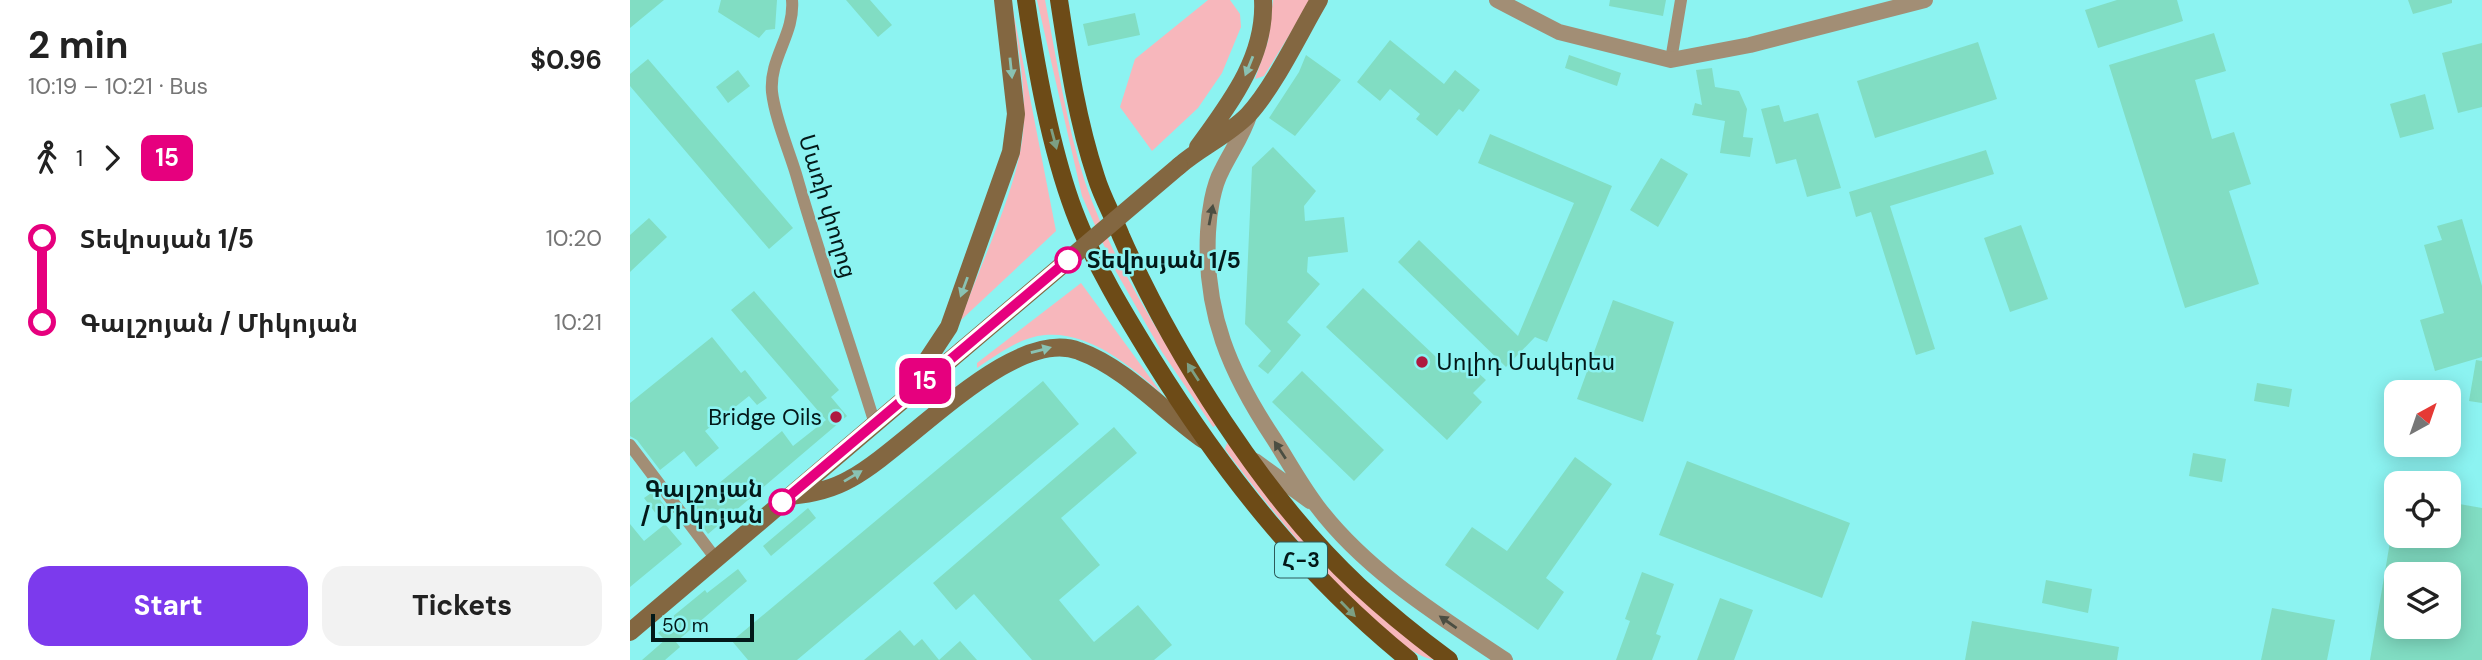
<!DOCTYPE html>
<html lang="en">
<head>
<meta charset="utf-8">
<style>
  body { margin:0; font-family:"DM Sans","Noto Sans Armenian",sans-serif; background:#f2f2f2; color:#222; height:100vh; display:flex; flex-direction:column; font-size:26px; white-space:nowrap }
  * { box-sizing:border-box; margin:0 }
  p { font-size:23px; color:#767676 }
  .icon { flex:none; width:38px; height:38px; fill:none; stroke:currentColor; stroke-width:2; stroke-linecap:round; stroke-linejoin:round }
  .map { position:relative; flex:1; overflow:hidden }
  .drawer { display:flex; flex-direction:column; background:#fff; width:630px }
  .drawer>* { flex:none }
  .badge { padding:0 14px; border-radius:10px; font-size:24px; line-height:46px }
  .needle { width:46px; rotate:40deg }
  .tools { position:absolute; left:1754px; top:380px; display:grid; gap:14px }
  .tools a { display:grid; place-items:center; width:77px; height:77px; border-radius:14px; background:#fff; box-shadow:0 4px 18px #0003; font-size:35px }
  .scale { position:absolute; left:21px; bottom:18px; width:103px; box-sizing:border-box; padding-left:7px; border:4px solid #031919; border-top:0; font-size:19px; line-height:24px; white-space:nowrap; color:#031919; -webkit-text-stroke:5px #8cf3f1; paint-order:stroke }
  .map>.badge { position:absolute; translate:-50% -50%; box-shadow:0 0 0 4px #fff }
  .legs { display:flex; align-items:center; gap:10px; height:77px; padding:0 28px; font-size:23px }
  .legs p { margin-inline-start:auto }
  .summary { display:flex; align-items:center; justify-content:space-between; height:119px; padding:0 28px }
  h1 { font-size:38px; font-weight:700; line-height:52px }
  .button { display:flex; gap:14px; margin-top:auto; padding:14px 28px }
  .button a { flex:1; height:80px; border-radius:21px; background:#7c3aed; color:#fff; font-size:28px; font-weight:700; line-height:80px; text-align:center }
  .button a+a { background:#f2f2f2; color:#222 }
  ul { padding:0 28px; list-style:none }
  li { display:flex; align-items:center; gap:24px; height:84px; font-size:26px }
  li i { display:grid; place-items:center; width:10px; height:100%; margin:0 9px; background:currentColor }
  li i::after { content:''; width:18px; height:18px; margin:-9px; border:5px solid; border-radius:50%; background:#fff }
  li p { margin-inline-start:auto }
  li:first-child i { background:linear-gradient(#0000 50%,currentColor 0) }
  li:last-child i { background:linear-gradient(currentColor 50%,#0000 0) }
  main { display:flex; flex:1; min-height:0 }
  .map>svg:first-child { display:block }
</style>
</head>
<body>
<main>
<section class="drawer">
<div class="summary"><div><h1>2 min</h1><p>10:19 – 10:21 · Bus</p></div><b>$0.96</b></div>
<div class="legs"><svg class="icon" aria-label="walk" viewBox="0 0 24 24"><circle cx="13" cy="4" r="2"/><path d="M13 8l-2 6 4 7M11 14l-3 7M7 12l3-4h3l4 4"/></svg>1<svg class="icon" aria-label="forward" viewBox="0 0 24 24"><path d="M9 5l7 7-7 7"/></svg><b class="badge" style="background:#e6007e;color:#fff">15</b></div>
<ul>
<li><i style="color:#e6007e"></i><b>Տեվոսյան 1/5</b><p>10:20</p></li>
<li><i style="color:#e6007e"></i><b>Գալշոյան / Միկոյան</b><p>10:21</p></li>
</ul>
<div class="button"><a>Start</a><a>Tickets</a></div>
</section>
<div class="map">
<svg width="1852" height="660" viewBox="0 0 1852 660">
  <rect width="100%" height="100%" fill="#8cf3f1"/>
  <path fill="#f7b7bc" d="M381,0L426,231L330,321C349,268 388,187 393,133C397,89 387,44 381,0Z
    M407,0H415C427,60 436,123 455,182C484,268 539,348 586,425L583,427L532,352L484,268L452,196Z
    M578,0H600L610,14L611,27L592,73L568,108L522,151L490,107L505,59Z
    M643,0H681L634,76L625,79L638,41Z
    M451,283L532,394C501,366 459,331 415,335C390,337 367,355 347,368V363Z
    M597,443L601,445L808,660C758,660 627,493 595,449Z"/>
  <path fill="#81ddc3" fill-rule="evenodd" d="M0,0H34L0,28Z
    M91,0H147L145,29L136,30L129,38L88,12Z
    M216,0H240L262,25L248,37Z
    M980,0H1036L1033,16L979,6Z
    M1487,0H1547L1553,21L1468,48L1455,10Z
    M1778,0H1822V3L1783,14Z
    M505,13L510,35L458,46L453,24Z
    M1584,33L1596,71L1565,80L1582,139L1604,132L1621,184L1599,191L1629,284L1555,308L1479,65Z
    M760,40L814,84L825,70L850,90L833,112L829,109L807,136L786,119L790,114L760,89L750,101L727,82Z
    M1348,42L1367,99L1245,138L1227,81Z
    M1852,43V107L1828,113L1812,53Z
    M676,55L711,80L665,136L639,118L669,72Z
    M939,55L991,73L987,86L935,68Z
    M18,59L163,228L139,249L0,86V74Z
    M1082,68L1085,87L1109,91L1117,109L1113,137L1123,138L1120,157L1090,153L1095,121L1062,115L1065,103L1072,105L1066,70Z
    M108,70L120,86L98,103L86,87Z
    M1795,94L1804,129L1770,138L1760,104Z
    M1149,105L1154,122L1188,113L1211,188L1177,197L1166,159L1146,164L1131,109Z
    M860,134L982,186L917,342L905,337L876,367L768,262L789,240L888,336L944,203L848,163Z
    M643,147L686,191L674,206L675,221L714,217L718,252L678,257L677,272L690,284L657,322L671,335L638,374L628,366L641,351L615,324L622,167Z
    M1356,150L1364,174L1260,206L1305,349L1286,355L1241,212L1226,217L1219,192Z
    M1031,158L1058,174L1028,227L1000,210Z
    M19,218L37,237L0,272V235Z
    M1832,219L1852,286V357L1805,371L1790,320L1814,313L1794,245L1812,240L1807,226Z
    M1391,225L1418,299L1380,312L1354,238Z
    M733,288L823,373L835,361L856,380L843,393L852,402L817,440L696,327Z
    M124,291L209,390L201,397L217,416L78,534L59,508L152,431L163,446L196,420L101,310Z
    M983,300L1044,322L1013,422L947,399Z
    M82,337L111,373L115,370L137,398L127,405L119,396L75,431L89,448L66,467L54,451L30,470L7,440L0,436V403Z
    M1846,360L1852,361V403L1839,401Z
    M672,371L754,450L724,481L642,402Z
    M413,381L449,424L167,660H118L102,641Z
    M1627,383L1662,389L1659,407L1624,401Z
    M484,427L507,453L431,518L470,565L429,600L464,642L508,605L542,645L524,660H402L344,594L326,610L303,583Z
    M1563,453L1596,459L1592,482L1559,476Z
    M945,457L982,484L916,578L934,592L908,630L815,565L842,527L877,551Z
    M1057,461L1220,523L1192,598L1029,535Z
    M24,491L36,508L27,515L14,498Z
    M1818,502L1852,508V660H1740L1761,536H1818ZM1766,574H1818V626H1766Z
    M178,508L186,518L141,556L133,546Z
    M0,524L14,541L35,524L52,544L0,587Z
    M108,569L117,581L46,642L50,647L35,660H12L35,640L28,633L44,620L42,617L75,590L77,593Z
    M1012,572L1044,584L1026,634L1031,636L1022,660H986L1000,621L995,619Z
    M1416,580L1462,589L1458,613L1412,603Z
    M1090,598L1123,610L1104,660H1067Z
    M1642,608L1705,620L1697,660H1631Z
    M1342,621L1489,647L1487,660H1335Z
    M270,630L284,646L292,639L309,660H234Z
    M330,641L347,660H309Z"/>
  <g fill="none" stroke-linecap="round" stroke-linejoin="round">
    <path stroke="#a28e75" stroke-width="12" d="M162,0C165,34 139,58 142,92C145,118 158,148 166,174C190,258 219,340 245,424
      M1041,60L1051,0
      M0,445L86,559"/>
    <path stroke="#a28e75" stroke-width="16" d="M867,0L929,32L1041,60L1120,45L1295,0
      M620,113C613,135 602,150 592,170C583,186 579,213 578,232C574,313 600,373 644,439C658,461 671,485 687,506C735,570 809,616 875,660
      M625,461L680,501"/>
    <path stroke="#836741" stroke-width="18" d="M568,147C600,103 636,57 633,0
      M549,166C571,147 597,136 618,115C644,87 669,34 689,0
      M280,386L319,327L381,152L386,114L373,0
      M160,496C181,494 201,490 220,479C277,449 383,325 449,351C496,368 534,412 574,440
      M0,632L332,350"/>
    <path stroke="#6d4b17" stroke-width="18" d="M396,0C406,67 420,147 444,211C464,264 494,313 523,360C594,474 675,576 779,660
      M429,0C438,59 447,120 466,177C472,197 483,216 491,236C542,352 635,499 729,586C757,612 788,637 819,660"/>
    <path stroke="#836741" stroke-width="18" d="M332,350L549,166"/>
  </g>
  <defs><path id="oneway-solid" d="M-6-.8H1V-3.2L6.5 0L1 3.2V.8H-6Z" transform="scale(1.75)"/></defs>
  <g fill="#89c2b3">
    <use href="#oneway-solid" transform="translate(619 66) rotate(112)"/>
    <use href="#oneway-solid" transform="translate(381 68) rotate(84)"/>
    <use href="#oneway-solid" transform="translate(334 287) rotate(110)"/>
    <use href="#oneway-solid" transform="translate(411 350) rotate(-15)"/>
    <use href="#oneway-solid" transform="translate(223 476) rotate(-31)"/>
  </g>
  <g fill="#7c9f84">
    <use href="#oneway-solid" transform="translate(424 139) rotate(75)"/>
    <use href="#oneway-solid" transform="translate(563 372) rotate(-123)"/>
    <use href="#oneway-solid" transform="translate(718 609) rotate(46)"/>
  </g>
  <g fill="#4b4e42">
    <use href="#oneway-solid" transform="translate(581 215) rotate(-79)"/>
    <use href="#oneway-solid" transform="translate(650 450) rotate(-123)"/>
    <use href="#oneway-solid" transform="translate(818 622) rotate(-145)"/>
  </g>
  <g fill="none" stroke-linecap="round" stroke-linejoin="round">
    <g stroke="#fff" stroke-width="16">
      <path id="line-1" d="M152,502L438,260"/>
    </g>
    <use href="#line-1" stroke="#e6007e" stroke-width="10"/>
  </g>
  <g fill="#fff" stroke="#e6007e" stroke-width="3.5">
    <circle cx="438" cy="260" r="12"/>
    <circle cx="152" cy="502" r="12"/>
  </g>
  <g fill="#ae1a40" stroke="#8cf3f1" stroke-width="2.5">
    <circle cx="792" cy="362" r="7"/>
    <circle cx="206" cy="417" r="7"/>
  </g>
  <g text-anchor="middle" stroke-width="5" stroke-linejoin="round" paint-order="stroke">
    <rect fill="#8cf3f1" stroke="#2c5a5a" stroke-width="2" x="645" y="542.5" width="52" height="35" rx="5"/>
    <g font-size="21" font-weight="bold" fill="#031919">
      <text x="671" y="567">Հ-3</text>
    </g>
    <g font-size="23" fill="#031919" stroke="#8cf3f1">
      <text transform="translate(198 206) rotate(73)" y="8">Մառի փողոց</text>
    </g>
    <g font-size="23" font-weight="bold" fill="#031919" stroke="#8cf3f1" text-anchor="start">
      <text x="457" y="268">Տեվոսյան 1/5</text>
      <text x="133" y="497" text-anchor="end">Գալշոյան<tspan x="133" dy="26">/ Միկոյան</tspan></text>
    </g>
    <g font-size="23" fill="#031919" stroke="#8cf3f1" text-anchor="start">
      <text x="806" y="370">Սոլիդ Մակերես</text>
      <text x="192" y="425" text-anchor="end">Bridge Oils</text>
    </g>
  </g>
</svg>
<div class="tools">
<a><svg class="needle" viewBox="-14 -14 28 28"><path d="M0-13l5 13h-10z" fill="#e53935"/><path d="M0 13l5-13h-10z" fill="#767676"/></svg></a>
<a><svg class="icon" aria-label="locate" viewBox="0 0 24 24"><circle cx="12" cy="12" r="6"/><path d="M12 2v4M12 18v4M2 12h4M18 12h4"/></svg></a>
<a><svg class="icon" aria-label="layers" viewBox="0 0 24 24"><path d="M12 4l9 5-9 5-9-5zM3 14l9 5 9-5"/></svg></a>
</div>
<div class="scale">50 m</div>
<b class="badge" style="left:295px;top:381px;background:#e6007e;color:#fff">15</b>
</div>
</main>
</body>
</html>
